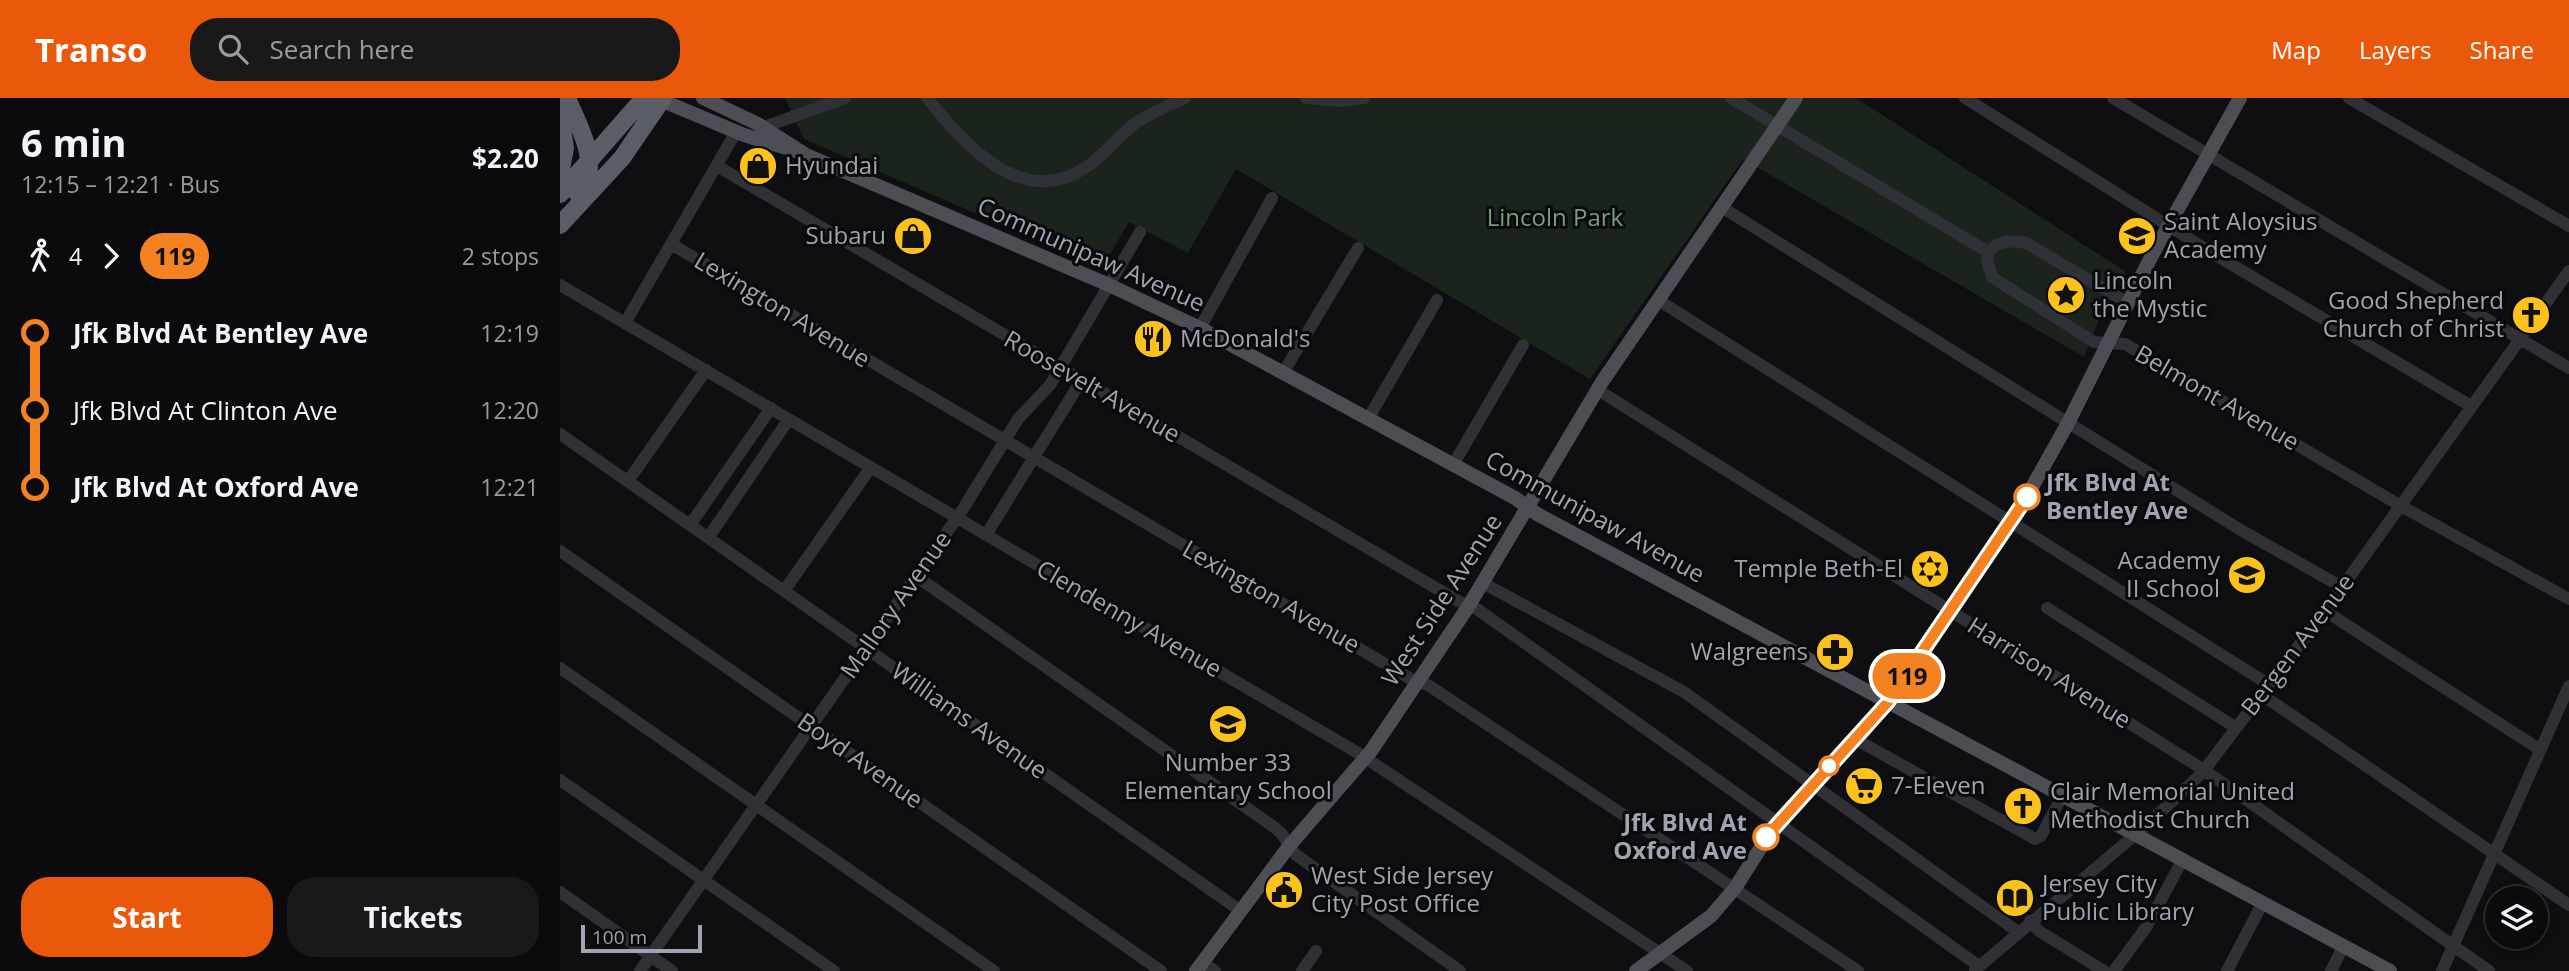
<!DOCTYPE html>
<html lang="en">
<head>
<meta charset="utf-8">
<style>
  body { margin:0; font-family:"Open Sans",sans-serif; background:#19191b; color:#f1f3f6; height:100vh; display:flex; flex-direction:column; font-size:26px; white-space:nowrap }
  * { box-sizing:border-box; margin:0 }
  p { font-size:23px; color:#9a9b9d }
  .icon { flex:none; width:38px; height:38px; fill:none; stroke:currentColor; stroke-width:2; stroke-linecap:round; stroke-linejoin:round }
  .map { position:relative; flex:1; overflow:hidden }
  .sheet { display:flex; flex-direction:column; background:#0b0b0d; width:560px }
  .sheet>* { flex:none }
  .badge { padding:0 14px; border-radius:23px; font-size:24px; line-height:46px }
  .fabs { position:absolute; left:1925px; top:788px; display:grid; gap:14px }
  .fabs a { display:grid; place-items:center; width:63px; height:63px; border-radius:50%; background:#0b0b0d; box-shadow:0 4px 10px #0003,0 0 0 2px #2b2b2e; font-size:35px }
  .scale { position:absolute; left:21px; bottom:18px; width:121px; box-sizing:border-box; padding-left:7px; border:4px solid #9fa4b3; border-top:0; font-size:19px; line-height:24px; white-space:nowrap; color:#9fa4b3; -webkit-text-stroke:5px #0a0a0c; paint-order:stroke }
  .map>.badge { position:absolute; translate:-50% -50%; box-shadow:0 0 0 4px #fff }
  .legs { display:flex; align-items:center; gap:10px; height:77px; padding:0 21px; font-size:23px }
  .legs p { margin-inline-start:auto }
  .overview { display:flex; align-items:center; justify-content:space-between; height:119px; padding:0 21px }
  h1 { font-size:38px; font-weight:700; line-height:52px }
  .button { display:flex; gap:14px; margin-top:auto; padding:14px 21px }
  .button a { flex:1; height:80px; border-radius:28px; background:#ea580c; color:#fff; font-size:28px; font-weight:700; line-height:80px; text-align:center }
  .button a+a { background:#19191b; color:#f1f3f6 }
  ul { padding:0 21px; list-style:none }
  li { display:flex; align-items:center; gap:24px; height:77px; font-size:26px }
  li i { display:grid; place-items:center; width:10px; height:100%; margin:0 9px; background:currentColor }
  li i::after { content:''; width:18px; height:18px; margin:-9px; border:5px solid; border-radius:50%; background:#0b0b0d }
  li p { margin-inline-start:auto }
  li:first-child i { background:linear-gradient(#0000 50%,currentColor 0) }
  li:last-child i { background:linear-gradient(currentColor 50%,#0000 0) }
  header { display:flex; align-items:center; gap:42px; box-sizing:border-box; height:98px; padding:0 35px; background:#ea580c; color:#fff }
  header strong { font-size:33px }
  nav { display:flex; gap:38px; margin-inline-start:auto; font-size:24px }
  .search { width:490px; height:63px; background:#19191b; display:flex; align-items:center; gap:18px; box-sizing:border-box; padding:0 24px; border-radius:28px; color:#9a9b9d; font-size:26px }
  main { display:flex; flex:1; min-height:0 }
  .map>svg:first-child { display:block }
</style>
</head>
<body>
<header>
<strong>Transo</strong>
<div class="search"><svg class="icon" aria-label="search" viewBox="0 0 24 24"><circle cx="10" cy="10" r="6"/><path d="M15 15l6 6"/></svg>Search here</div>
<nav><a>Map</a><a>Layers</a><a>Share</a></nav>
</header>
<main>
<section class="sheet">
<div class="overview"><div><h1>6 min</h1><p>12:15 – 12:21 · Bus</p></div><b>$2.20</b></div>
<div class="legs"><svg class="icon" aria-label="walk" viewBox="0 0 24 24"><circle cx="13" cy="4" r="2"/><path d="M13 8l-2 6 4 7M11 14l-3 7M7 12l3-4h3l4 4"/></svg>4<svg class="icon" aria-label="forward" viewBox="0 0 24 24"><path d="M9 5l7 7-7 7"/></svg><b class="badge" style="background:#f58220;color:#111">119</b><p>2 stops</p></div>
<ul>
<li><i style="color:#f58220"></i><b>Jfk Blvd At Bentley Ave</b><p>12:19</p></li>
<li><i style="color:#f58220"></i><span>Jfk Blvd At Clinton Ave</span><p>12:20</p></li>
<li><i style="color:#f58220"></i><b>Jfk Blvd At Oxford Ave</b><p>12:21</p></li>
</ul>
<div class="button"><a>Start</a><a>Tickets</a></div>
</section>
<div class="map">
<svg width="2009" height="873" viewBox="0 0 2009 873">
  <rect width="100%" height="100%" fill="#0f0f11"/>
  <path fill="#1b231d" d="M225,0H1296L1566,174L1538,224L1524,259L1183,61L1030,281L676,71L628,155L569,124L542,170L244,41Z"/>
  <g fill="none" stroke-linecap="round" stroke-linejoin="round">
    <path stroke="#303136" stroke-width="12" d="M367,0C404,45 460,112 525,70C543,59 557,40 573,27C589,15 607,8 625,0
      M746,0L782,3L804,0
      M1171,0L1428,154
      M1405,0L1647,152L1911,308
      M1553,0L2009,270
      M1789,0L2009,128
      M204,29L285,0
      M157,68L898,503L917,511L1419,868
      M1163,110L1679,431L1782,489
      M111,146L856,584L868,587L1298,873
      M1428,154L1427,162L1432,179L1534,244L1565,246L1841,408L2009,501
      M1428,154C1440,142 1450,142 1466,145L1568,205
      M0,187L798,655L1127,873
      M1098,202L1708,586
      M65,225L176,34
      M640,230L712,100
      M723,275L798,150
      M1038,292L1644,672L1929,873
      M808,321L877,202
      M0,336L681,813
      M893,367L963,247
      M68,383L146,272
      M130,427L211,310
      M426,437L521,283
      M148,440L229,321
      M0,453L601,873
      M356,478L714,729L721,735L736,757L900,873
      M923,485L1124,594L1458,834
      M224,493L311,369
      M1487,510L1675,629
      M1765,513L1979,651
      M0,570L434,873
      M1701,596L2009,807
      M1295,641L1475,741L1481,738L1502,698
      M0,682L274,873
      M0,794L112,873
      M1470,823L1479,833L1544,873
      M642,864L655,873
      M1415,872L1588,726L1642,675L1765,513L2009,173
      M80,873L403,411L458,321L490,287L580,134
      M742,873L756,853
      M1554,873L1587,828L1623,761
      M1667,873L1703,804
      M1771,873L1784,847
      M1882,873L2009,588"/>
    <path stroke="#4c4d55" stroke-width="14" d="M96,0L184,37L236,53
      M143,0L198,26L246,57L549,187L640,230L955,400L977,416L1830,873
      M636,873L730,747L811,653L908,509L1042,284L1236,0
      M1076,873L1151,818L1175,790L1217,724L1304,633L1352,571L1457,416L1508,325L1591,159L1680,0"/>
    <path stroke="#5c5e67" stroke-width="18" d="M7,0C19,30 44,68 17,95
      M0,17L5,50L0,76
      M0,96L84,0
      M0,127L62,60L103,0"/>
  </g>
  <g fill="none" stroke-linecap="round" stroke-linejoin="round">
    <g stroke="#fff" stroke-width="16">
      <path id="line-1" d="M1206,739L1328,604L1467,399"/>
    </g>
    <use href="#line-1" stroke="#f58220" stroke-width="10"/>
  </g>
  <defs>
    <g id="shop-disc" transform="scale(2.0125)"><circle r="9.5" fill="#fcc21c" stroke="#0a0a0c"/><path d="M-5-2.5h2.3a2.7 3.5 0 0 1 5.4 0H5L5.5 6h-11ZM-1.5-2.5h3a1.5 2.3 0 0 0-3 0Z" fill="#111"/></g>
    <g id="school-disc" transform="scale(2.0125)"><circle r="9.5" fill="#fcc21c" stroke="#0a0a0c"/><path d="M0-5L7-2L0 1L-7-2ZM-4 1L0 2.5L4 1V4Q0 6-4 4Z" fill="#111"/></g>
    <g id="sight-disc" transform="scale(2.0125)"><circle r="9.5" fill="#fcc21c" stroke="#0a0a0c"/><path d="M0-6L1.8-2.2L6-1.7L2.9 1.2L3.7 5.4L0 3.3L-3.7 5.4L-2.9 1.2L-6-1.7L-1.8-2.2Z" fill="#111"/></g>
    <g id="church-disc" transform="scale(2.0125)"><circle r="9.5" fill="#fcc21c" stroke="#0a0a0c"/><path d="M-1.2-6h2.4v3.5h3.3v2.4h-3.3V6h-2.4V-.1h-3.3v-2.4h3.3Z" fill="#111"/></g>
    <g id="restaurant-disc" transform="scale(2.0125)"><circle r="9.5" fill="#fcc21c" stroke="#0a0a0c"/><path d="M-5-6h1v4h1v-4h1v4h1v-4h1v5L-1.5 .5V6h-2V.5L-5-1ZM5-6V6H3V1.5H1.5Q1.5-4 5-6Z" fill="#111"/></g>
    <g id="synagogue-disc" transform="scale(2.0125)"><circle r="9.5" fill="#fcc21c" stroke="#0a0a0c"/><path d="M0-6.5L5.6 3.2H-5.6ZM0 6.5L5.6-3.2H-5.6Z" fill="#111"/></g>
    <g id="pharmacy-disc" transform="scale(2.0125)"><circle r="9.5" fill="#fcc21c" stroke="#0a0a0c"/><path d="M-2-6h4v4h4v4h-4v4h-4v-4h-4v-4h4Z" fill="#111"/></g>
    <g id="supermarket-disc" transform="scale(2.0125)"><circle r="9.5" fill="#fcc21c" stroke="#0a0a0c"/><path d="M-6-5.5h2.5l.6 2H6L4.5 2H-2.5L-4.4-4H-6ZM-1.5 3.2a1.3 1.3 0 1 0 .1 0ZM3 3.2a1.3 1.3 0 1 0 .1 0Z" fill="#111"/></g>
    <g id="civic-disc" transform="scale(2.0125)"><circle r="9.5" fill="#fcc21c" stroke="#0a0a0c"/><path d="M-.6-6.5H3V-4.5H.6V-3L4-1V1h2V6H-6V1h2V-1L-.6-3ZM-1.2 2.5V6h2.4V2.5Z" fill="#111"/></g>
    <g id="library-disc" transform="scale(2.0125)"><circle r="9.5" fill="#fcc21c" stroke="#0a0a0c"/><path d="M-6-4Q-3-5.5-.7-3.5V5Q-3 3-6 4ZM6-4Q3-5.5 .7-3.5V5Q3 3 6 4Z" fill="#111"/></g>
  </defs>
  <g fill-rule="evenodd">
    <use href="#shop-disc" x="198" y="68"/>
    <use href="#shop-disc" x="353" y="138"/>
    <use href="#school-disc" x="1577" y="138"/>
    <use href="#sight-disc" x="1506" y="197"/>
    <use href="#church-disc" x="1971" y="217"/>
    <use href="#restaurant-disc" x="593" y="241"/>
    <use href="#synagogue-disc" x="1370" y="471"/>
    <use href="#school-disc" x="1687" y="477"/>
    <use href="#pharmacy-disc" x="1275" y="554"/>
    <use href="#school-disc" x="668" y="626"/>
    <use href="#supermarket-disc" x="1304" y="688"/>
    <use href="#church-disc" x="1463" y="708"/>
    <use href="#civic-disc" x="724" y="792"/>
    <use href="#library-disc" x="1455" y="800"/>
  </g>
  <g fill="#fff" stroke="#f58220" stroke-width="3.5">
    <circle cx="1467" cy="399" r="12"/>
    <circle cx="1269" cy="668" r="9"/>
    <circle cx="1206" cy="739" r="12"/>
  </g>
  <g text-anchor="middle" stroke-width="6" stroke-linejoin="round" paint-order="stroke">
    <g font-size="24" fill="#9fa4b3" stroke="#0a0a0c" text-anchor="start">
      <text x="225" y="76">Hyundai</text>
      <text x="1604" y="132">Saint Aloysius<tspan x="1604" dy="28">Academy</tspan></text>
      <text x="326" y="146" text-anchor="end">Subaru</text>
      <text x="1533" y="191">Lincoln<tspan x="1533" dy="28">the Mystic</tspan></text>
      <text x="1944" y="211" text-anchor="end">Good Shepherd<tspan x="1944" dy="28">Church of Christ</tspan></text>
      <text x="620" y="249">McDonald's</text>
      <text x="1660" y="471" text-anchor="end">Academy<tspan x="1660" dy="28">II School</tspan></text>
      <text x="1343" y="479" text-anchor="end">Temple Beth-El</text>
      <text x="1248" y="562" text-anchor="end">Walgreens</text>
      <text x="668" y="673" text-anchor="middle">Number 33<tspan x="668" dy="28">Elementary School</tspan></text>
      <text x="1331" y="696">7-Eleven</text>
      <text x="1490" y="702">Clair Memorial United<tspan x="1490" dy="28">Methodist Church</tspan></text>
      <text x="751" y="786">West Side Jersey<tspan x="751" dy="28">City Post Office</tspan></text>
      <text x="1482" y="794">Jersey City<tspan x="1482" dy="28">Public Library</tspan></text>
    </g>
    <g font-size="24" fill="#759f7b" stroke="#0a0a0c">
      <text x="995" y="128">Lincoln Park</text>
    </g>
    <g font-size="24" fill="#9fa4b3" stroke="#0a0a0c">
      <text transform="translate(531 157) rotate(24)" y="8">Communipaw Avenue</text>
      <text transform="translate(222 212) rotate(31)" y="8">Lexington Avenue</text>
      <text transform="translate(532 289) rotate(30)" y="8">Roosevelt Avenue</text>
      <text transform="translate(1657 300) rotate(30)" y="8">Belmont Avenue</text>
      <text transform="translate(1035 419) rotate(29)" y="8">Communipaw Avenue</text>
      <text transform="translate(711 499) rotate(30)" y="8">Lexington Avenue</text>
      <text transform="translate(882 502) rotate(-57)" y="8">West Side Avenue</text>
      <text transform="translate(336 507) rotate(-55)" y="8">Mallory Avenue</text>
      <text transform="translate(569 521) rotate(30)" y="8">Clendenny Avenue</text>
      <text transform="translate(1738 547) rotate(-53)" y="8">Bergen Avenue</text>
      <text transform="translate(1489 575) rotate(32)" y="8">Harrison Avenue</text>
      <text transform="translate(409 623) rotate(35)" y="8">Williams Avenue</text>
      <text transform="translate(300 663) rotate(35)" y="8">Boyd Avenue</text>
    </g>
    <g font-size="24" font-weight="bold" fill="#9fa4b3" stroke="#0a0a0c" text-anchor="start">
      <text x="1486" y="393">Jfk Blvd At<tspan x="1486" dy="28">Bentley Ave</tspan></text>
      <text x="1187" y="733" text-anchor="end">Jfk Blvd At<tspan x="1187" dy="28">Oxford Ave</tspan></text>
    </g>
  </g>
</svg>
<div class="fabs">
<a><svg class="icon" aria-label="layers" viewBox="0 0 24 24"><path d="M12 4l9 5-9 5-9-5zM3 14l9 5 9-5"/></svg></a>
</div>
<div class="scale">100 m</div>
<b class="badge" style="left:1347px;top:578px;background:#f58220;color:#111">119</b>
</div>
</main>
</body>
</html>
